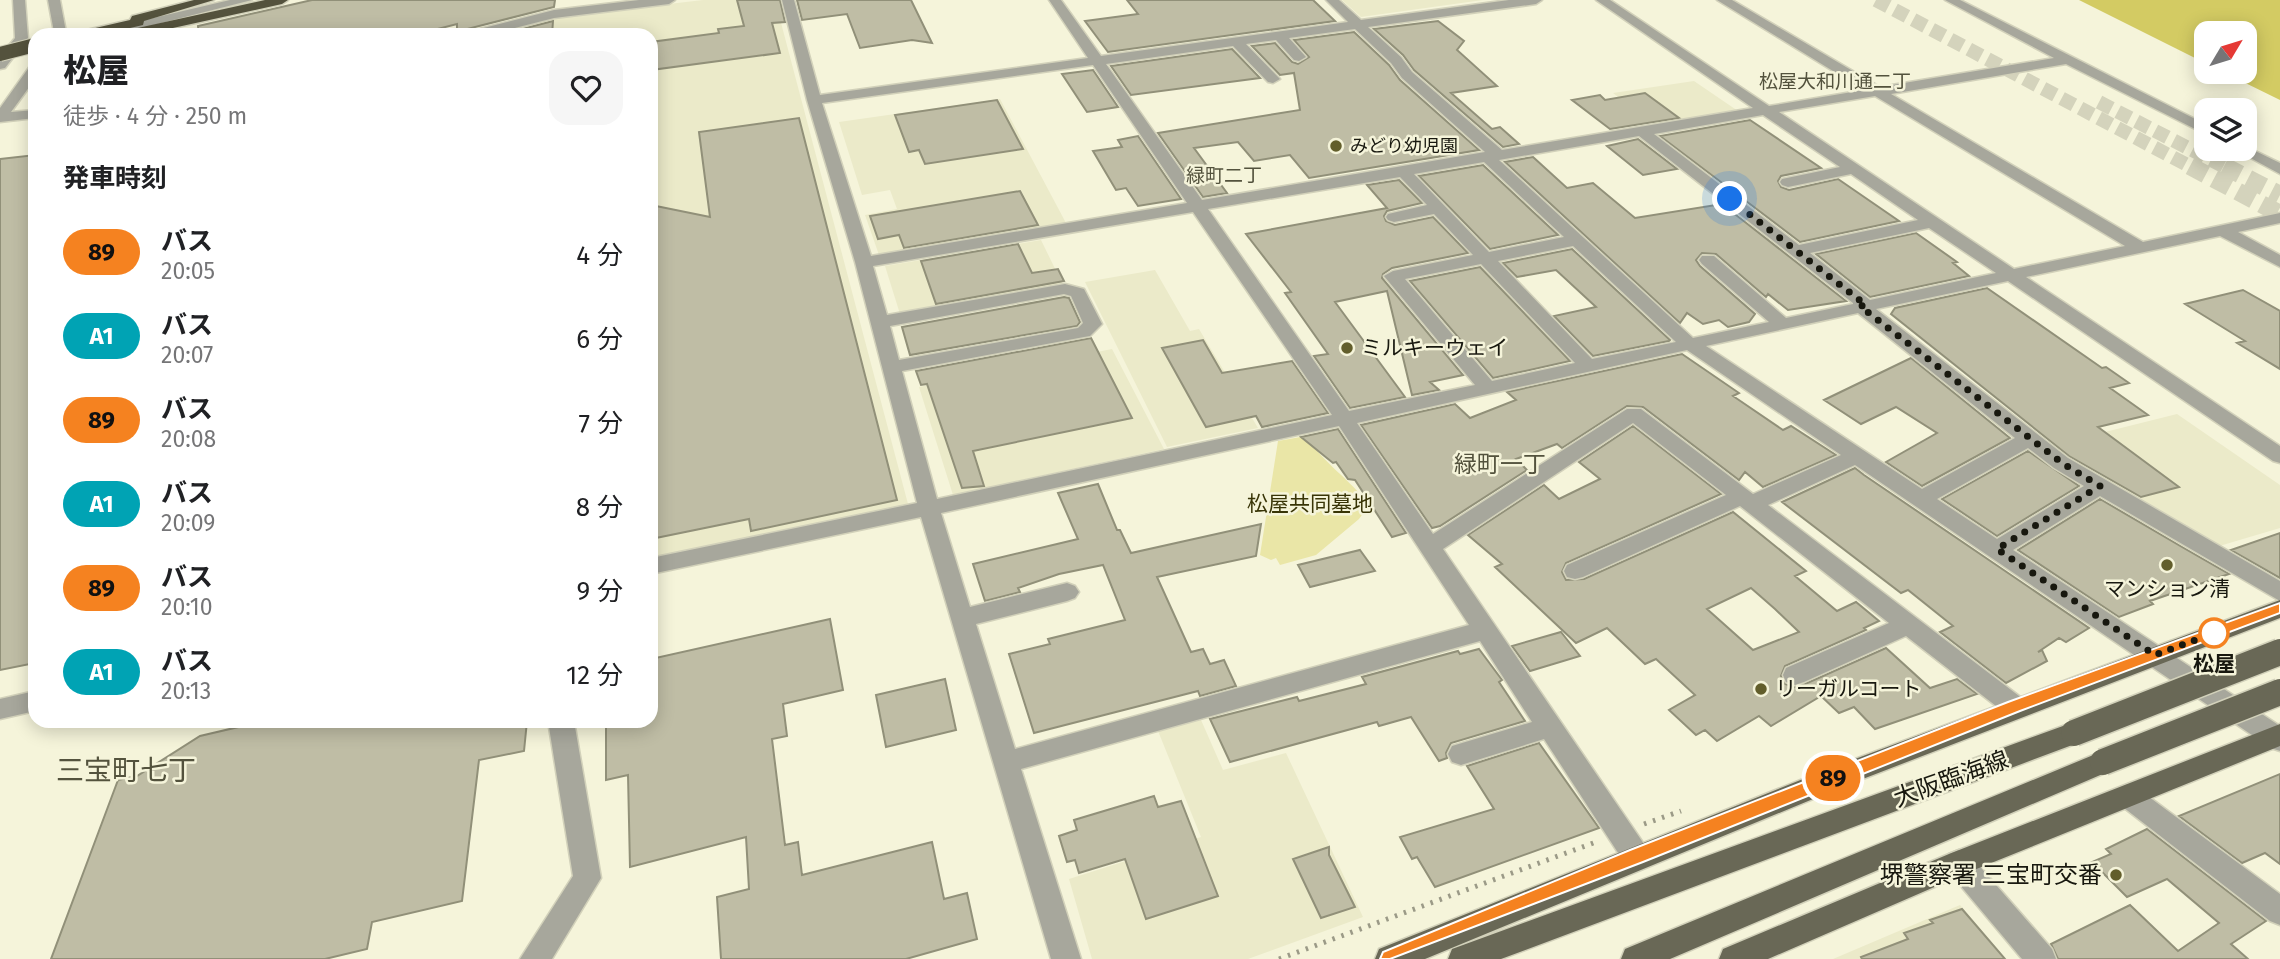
<!DOCTYPE html>
<html lang="ja">
<head>
<meta charset="utf-8">
<style>
  body { margin:0; font-family:"Fira Sans","Noto Sans JP",sans-serif; background:#f6f6f6; color:#202124; height:100vh; display:flex; flex-direction:column; font-size:26px; white-space:nowrap }
  * { box-sizing:border-box; margin:0 }
  p { font-size:23px; color:#757577 }
  .icon { flex:none; width:38px; height:38px; fill:none; stroke:currentColor; stroke-width:2; stroke-linecap:round; stroke-linejoin:round }
  .map { position:relative; flex:1; overflow:hidden }
  .sheet { position:absolute; left:28px; top:28px; width:630px; height:700px; display:flex; flex-direction:column; background:#fff; border-radius:21px; box-shadow:0 4px 18px #0003 }
  .sheet>* { flex:none }
  .badge { padding:0 14px; border-radius:23px; font-size:24px; line-height:46px }
  .needle { width:46px; rotate:52deg }
  .controls { position:absolute; left:2194px; top:21px; display:grid; gap:14px }
  .controls a { display:grid; place-items:center; width:63px; height:63px; border-radius:14px; background:#fff; box-shadow:0 4px 18px #0003; font-size:35px }
  .you { position:absolute; width:35px; height:35px; margin:-18px; border:5px solid #fff; border-radius:50%; background:#1a73e8; box-shadow:0 0 0 10px #1a73e833 }
  .map>.badge { position:absolute; translate:-50% -50%; box-shadow:0 0 0 4px #fff }
  h2 { padding:0 35px; font-size:26px; line-height:63px }
  .round { display:grid; place-items:center; flex:none; width:74px; height:74px; border-radius:21px; background:#f6f6f6 }
  .summary { display:flex; align-items:center; justify-content:space-between; height:119px; padding:0 35px }
  h1 { font-size:33px; font-weight:800; line-height:52px }
  ul { padding:0; list-style:none }
  li { display:flex; align-items:center; gap:21px; height:84px; padding:0 35px }
  li div { flex:1 }
  li b { display:block; font-size:26px }
  li em { font-style:normal }
  li .badge { min-width:77px; font-weight:700; text-align:center }
  .map>svg:first-child { display:block }
</style>
</head>
<body>
<div class="map">
<svg width="2280" height="959" viewBox="0 0 2280 959">
  <rect width="100%" height="100%" fill="#f5f4da"/>
  <path fill="#ebeac9" d="M703,0H775L908,504L651,559V35H499L558,17Z
    M1342,0H1483L1361,17Z
    M1694,81L1738,111L1654,125L1613,93Z
    M1000,99L1066,223L879,255L865,215L897,209L890,190L862,195L839,122Z
    M1041,240L1063,285L900,314L885,266Z
    M1155,270L1190,331L1199,329L1258,428L1167,447L1085,282Z
    M1112,349L1164,449L953,495L919,387Z
    M2177,414L2280,485V528L2216,547L2049,446Z
    M1201,720L1223,770L1286,753L1363,917L1248,959H1092L1069,879L1201,837L1158,731Z
    M1960,905L2006,959H1833Z"/>
  <path fill="#eae6a7" d="M1306,436C1323,463 1350,479 1369,505L1359,519L1316,555L1280,565L1276,558L1271,560L1260,555L1278,441Z"/>
  <path fill="#d3cb63" d="M2079,0H2280V100L2223,72H2245V33H2207V64Z"/>
  <path fill="#bfbda5" stroke="#919079" stroke-width="2" fill-rule="evenodd" d="M312,0H555L554,7L467,29L465,35H457V24L414,35H199L198,26Z
    M737,0H780L785,22L772,23L780,53L651,70V42L719,33L718,29L744,26Z
    M797,0H911L932,43L912,40L860,48L847,14L802,20Z
    M1127,0H1313L1335,21L1108,52L1085,21L1138,14Z
    M553,21L552,35H499Z
    M1438,21L1464,41L1457,50L1497,86L1451,93L1492,129L1500,127L1519,144L1503,147L1414,70L1403,55L1374,29Z
    M1354,32L1389,65L1400,80L1479,150L1309,178L1290,155L1254,161L1238,142L1194,148L1227,193L1203,197L1158,133L1300,110L1294,73L1280,75L1252,46L1275,43L1292,62L1298,64L1309,57L1294,40Z
    M1232,49L1260,78L1131,95L1111,66Z
    M1093,70L1118,107L1087,112L1062,74Z
    M1645,93L1679,118L1610,129L1572,100L1600,95L1605,100Z
    M997,100L1023,149L925,164L919,150L909,152L895,115Z
    M799,118L897,500L751,531L749,519L651,539V205L710,217L699,132Z
    M1750,120L1821,168L1781,176L1778,181L1781,187L1789,190L1838,179L1899,221L1800,242L1660,136Z
    M1138,136L1181,199L1138,206L1126,188L1116,190L1093,151L1122,147L1118,140Z
    M1638,139L1677,169L1643,175L1607,146Z
    M35,155V663L0,670V159Z
    M1533,157L1567,188L1593,183L1635,218L1722,204L1846,301L1788,310L1768,294L1766,297L1716,254L1702,253L1696,260L1700,266L1755,314L1749,322L1728,327L1719,320L1703,324L1687,313L1680,323L1505,162Z
    M1483,165L1558,235L1490,249L1419,176Z
    M1399,180L1422,203L1387,211L1384,216L1386,221L1395,225L1433,217L1468,253L1392,268L1383,274L1382,278L1463,375L1430,382L1439,390L1412,395L1387,291L1335,302L1405,397L1350,408L1314,356L1328,354L1285,293L1291,292L1246,234L1387,208L1367,185Z
    M1020,191L1038,225L904,248L899,235L878,239L870,216Z
    M1916,233L1957,262L1953,263L1969,276L1870,297L1816,254Z
    M1018,244L1032,273L1058,269L1064,281L936,304L921,261Z
    M1572,249L1670,340L1669,341L1593,356L1554,316L1596,307L1556,270L1517,277L1503,263Z
    M1480,267L1570,361L1493,378L1410,281Z
    M1987,288L2102,368L2106,367L2129,383L2110,388L2148,415L2098,427L2179,487L2141,497L2069,456L1891,314L1895,308Z
    M2243,290L2280,311V369L2237,343L2245,341L2185,304Z
    M1064,297L1069,298L1080,322L1077,326L910,355L902,327Z
    M1091,338L1132,418L973,451L984,486L962,488L927,384L921,385L916,371Z
    M1203,340L1222,373L1292,361L1328,413L1262,427L1256,416L1206,427L1162,348Z
    M1682,354L1739,393L1733,396L1783,430L1791,426L1836,455L1763,487L1745,472L1739,480L1643,407L1627,406L1562,448L1557,444L1516,459L1527,470L1440,526L1432,528L1361,425L1455,404L1470,418L1516,400L1507,392Z
    M1911,358L2010,438L1922,486L1886,462L1937,433L1896,407L1861,424L1824,400Z
    M1633,426L1721,494L1566,563L1562,572L1566,580L1584,579L1733,512L1806,571L1795,576L1837,611L1856,602L1879,621L1864,628L1866,630L1785,666L1781,676L1785,684L1794,687L1805,684L1886,648L1930,688L1957,679L1977,694L1875,729L1854,707L1839,713L1821,696L1771,726L1759,716L1717,741L1705,730L1696,735L1669,710L1695,695L1656,659L1645,664L1607,628L1576,643L1495,567L1502,564L1468,535L1544,485L1559,499L1600,479L1579,462ZM1751,588L1775,609L1799,632L1753,650L1707,609Z
    M1338,429L1406,533L1392,537L1355,480L1348,479L1336,462L1333,463L1301,437Z
    M2028,451L2079,486L1997,536L1942,499Z
    M1855,468L1864,475L2089,628L2066,642L2059,638L2038,652L2042,650L2047,661L2006,683L1940,632L1953,626L1908,590L1901,593L1782,502Z
    M1098,484L1117,530H1120L1131,553L1261,524L1256,556L1157,577L1191,652L1203,649L1210,664L1224,660L1236,686L1200,696L1198,691L1034,733L1009,654L1050,644L1048,639L1125,620L1103,565L1059,574L1018,588L1020,592L985,601L973,564L1078,539L1058,493Z
    M2100,499L2182,547L2229,574L2150,601L2153,604L2119,617L2018,550Z
    M2280,533V578L2231,550Z
    M1360,550L1375,571L1310,587L1298,565Z
    M830,619L843,690L783,704L787,736L772,739L785,845L798,842L802,875L932,842L944,899L967,893L977,939L906,959H721L717,897L749,889L746,837L630,867L628,775L606,780V721H651V659Z
    M1561,632L1580,656L1530,671L1512,646Z
    M1479,649L1502,680L1499,682L1525,721L1451,743L1446,753L1447,758L1439,761L1411,717L1379,726L1377,722L1230,762L1210,719L1297,697L1299,701L1366,684L1362,677L1458,651L1460,654Z
    M945,679L956,730L886,747L876,695Z
    M264,721H527L524,751L479,760L462,901L372,922L367,949L325,959H51L118,780L137,776L200,736Z
    M1539,743L1599,828L1435,887L1417,857L1412,859L1400,837L1494,809L1467,766Z
    M2280,774V864L2265,853L2242,863L2179,816Z
    M1154,796L1158,807L1181,801L1218,896L1146,919L1125,859L1079,873L1075,860L1067,862L1059,836L1077,830L1074,820Z
    M2147,829L2266,921L2231,944L2248,959H2058L2051,944L2130,905L2178,951L2219,923L2167,879L2127,897L2092,862L2111,854L2106,849Z
    M1329,847V855L1355,907L1321,918L1293,859Z
    M1962,909L2005,959H1862L1861,957L1908,939L1904,933L1933,923L1930,920Z"/>
  <g fill="none" stroke-linecap="round" stroke-linejoin="round">
    <path stroke="#d4d3bc" stroke-width="14" stroke-dasharray="14 7" stroke-linecap="butt" d="M1876,0L2193,168
      M2099,102L2227,168"/>
    <path stroke="#d4d3bc" stroke-width="18" stroke-dasharray="18 9" stroke-linecap="butt" d="M2190,166L2280,214
      M2224,166L2280,195"/>
    <g stroke="#d2d1ba" stroke-width="3">
      <path id="minor" d="M13,0H25L28,38L5,68L0,69V56L15,38Z
        M48,0H60L66,32L64,35H52L54,32Z
        M230,0H252L114,35H92L93,32Z
        M639,0H675L669,4L554,18L488,35H467L468,32L554,10Z
        M782,0H794L820,95L1088,58L1049,0H1061L1101,56L1348,22L1326,0H1339L1361,20L1509,0H1542L1536,4L1368,27L1401,57L1412,72L1502,150L1753,108L1596,0H1610L1769,106L1864,90L1717,0H1732L1880,87L2054,58L1945,0H1960L2207,125V135L2066,64L1891,94L2143,242L2280,213V223L2238,232L2280,255V267L2220,236L2026,277L2280,446V463L2273,461L2008,281L1876,309L2068,458L2280,581V601L2100,496L2013,550L2280,726V751L2271,748L1855,465L1768,505L2023,699L2027,706L2023,713L2014,716L2005,713L1906,636L1804,682L1795,685L1786,682L1783,675L1786,668L1889,623L1740,506L1583,577L1575,579L1567,577L1564,571L1567,565L1726,495L1633,423L1443,549L1646,847L1650,856L1646,865L1636,869L1626,865L1544,739L1461,765L1452,762L1448,754L1452,746L1532,722L1480,641L1021,769L1081,959H1051L921,517L651,574V558L917,503L855,262L807,100ZM1355,29L1391,63L1402,78L1485,152L1202,200L1106,64L1233,46L1268,82L1273,83L1280,79L1246,44L1276,40L1294,60L1299,61L1306,57L1289,38ZM1093,65L1187,203L871,256L822,103ZM1875,96L2125,246L2014,269L1779,112ZM1763,115L1840,167L1782,179L1780,182L1782,185L1788,187L1851,174L1918,220L1799,245L1654,134ZM1639,136L1853,303V304L1786,318L1714,256H1702L1699,260L1702,264L1769,322L1693,338L1499,160ZM1484,162L1564,237L1489,252L1414,174ZM1400,177L1427,205L1388,214L1386,217L1388,220L1394,222L1434,214L1473,255L1393,271L1384,276L1475,385L1349,411L1208,209ZM1193,212L1332,415L937,499L902,371L1084,337L1090,336L1102,324L1084,289L1065,284L887,315L873,266ZM1929,228L1996,273L1870,300L1810,253ZM1573,246L1676,342L1592,359L1498,261ZM1481,264L1575,363L1492,381L1405,279ZM1064,294L1071,296L1083,323L1078,328L899,360L890,326ZM1858,313L2015,438L1922,489L1706,346ZM1687,350L1841,455L1753,494L1641,409H1627L1433,534L1357,423ZM1339,426L1469,625L1015,749L976,624L1067,601L1075,598L1079,592L1075,586L1067,583L970,607L941,513ZM2028,448L2054,468L2084,486L1997,539L1937,499Z
        M35,65V79L11,112L35,110V118L0,122V108L30,66Z
        M2245,146L2280,163V174L2234,149H2245Z
        M35,691V711L0,719V699Z
        M548,721H574L601,878L552,959H520L573,876Z
        M2128,784L2137,788L2280,894V925L2270,921L2119,804L2115,796L2119,788Z
        M1959,850L1969,854L2052,949L2056,959H2022L1949,872L1945,863L1949,854Z"/>
    </g>
    <g stroke="#d2d1ba" stroke-width="3">
      <path id="major" d="M2280,600V618L1842,787L1425,959H1375L1379,949L1823,771Z
        M2074,722L2083,725L2087,733L2083,741L1501,959H1448L1452,949L1463,945Z
        M2280,724V746L1969,872L1768,959H1719L1723,949L1949,854Z
        M2103,751L2112,754L2116,762L2112,770L1670,959H1621L1625,949Z"/>
    </g>
    <g stroke="#d2d1ba" stroke-width="3">
      <path id="highway" d="M194,0H214L144,21L143,25L100,35H77L78,32L130,20L132,16Z
        M265,0H288L282,4L141,35H118L124,31Z"/>
    </g>
    <path stroke="#9b9a87" stroke-width="5" stroke-dasharray="2.5 7" stroke-linecap="butt" d="M1644,824L1681,811
      M1279,959L1596,842"/>
    <use href="#minor" fill="#a7a79c" fill-rule="evenodd"/>
    <use href="#major" fill="#696856" fill-rule="evenodd"/>
    <use href="#highway" fill="#54523d" fill-rule="evenodd"/>
    <g stroke="#d2d1ba" stroke-width="29" stroke-linecap="butt">
      <path id="major-bridge" d="M2074,733L2280,652
        M2103,762L2280,692"/>
    </g>
    <g stroke="#d2d1ba" stroke-width="16" stroke-linecap="butt">
      <path id="highway-bridge" d="M0,54L35,45"/>
    </g>
    <use href="#major-bridge" stroke="#696856" stroke-width="26"/>
    <use href="#highway-bridge" stroke="#54523d" stroke-width="14"/>
  </g>
  <path fill="#f58220" stroke="#fff" stroke-width="2" d="M2280,603V613L2020,711L1643,862L1390,959H1380L1383,952L1630,850L2008,702Z"/>
  <g fill="none" stroke-linecap="round" stroke-linejoin="round">
    <path stroke="#18180f" stroke-width="7" stroke-dasharray="0 12.6" d="M1730,199L1866,305L1860,306L2062,463L2100,486L1997,549L2155,655L2214,633"/>
  </g>
  <g fill="#625e2b" stroke="#f5f4da" stroke-width="2.5">
    <circle cx="1336" cy="146" r="7"/>
    <circle cx="1347" cy="348" r="7"/>
    <circle cx="2167" cy="565" r="7"/>
    <circle cx="1761" cy="689" r="7"/>
    <circle cx="2116" cy="875" r="7"/>
  </g>
  <circle fill="#fff" stroke="#f58220" stroke-width="3.5" cx="2214" cy="633" r="14"/>
  <g text-anchor="middle" stroke-width="5" stroke-linejoin="round" paint-order="stroke">
    <g font-size="18" fill="#18180f" stroke="#f5f4da" text-anchor="start">
      <text x="1350" y="152">みどり幼児園</text>
    </g>
    <g font-size="19" fill="#53523d" stroke="#f5f4da">
      <text x="1835" y="88">松屋大和川通二丁</text>
      <text x="1224" y="182">緑町二丁</text>
    </g>
    <g font-size="21" fill="#18180f" stroke="#f5f4da" text-anchor="start">
      <text x="1361" y="355">ミルキーウェイ</text>
      <text x="2167" y="596" text-anchor="middle">マンション清</text>
      <text x="1775" y="696">リーガルコート</text>
    </g>
    <g font-size="21" fill="#383406" stroke="#f5f4da">
      <text x="1310" y="511">松屋共同墓地</text>
    </g>
    <g font-size="21" font-weight="bold" fill="#18180f" stroke="#f5f4da">
      <text x="2214" y="671">松屋</text>
    </g>
    <g font-size="23" fill="#53523d" stroke="#f5f4da">
      <text x="1500" y="472">緑町一丁</text>
    </g>
    <g font-size="24" fill="#18180f" stroke="#f5f4da">
      <text transform="translate(1951 779) rotate(-20)" y="8">大阪臨海線</text>
    </g>
    <g font-size="24" fill="#18180f" stroke="#f5f4da" text-anchor="end">
      <text x="2102" y="883">堺警察署 三宝町交番</text>
    </g>
    <g font-size="28" fill="#53523d" stroke="#f5f4da">
      <text x="126" y="780">三宝町七丁</text>
    </g>
  </g>
</svg>
<div class="controls">
<a><svg class="needle" viewBox="-14 -14 28 28"><path d="M0-13l5 13h-10z" fill="#e53935"/><path d="M0 13l5-13h-10z" fill="#757577"/></svg></a>
<a><svg class="icon" aria-label="layers" viewBox="0 0 24 24"><path d="M12 4l9 5-9 5-9-5zM3 14l9 5 9-5"/></svg></a>
</div>
<div class="you" style="left:1730px;top:199px"></div>
<b class="badge" style="left:1833px;top:778px;background:#f58220;color:#111">89</b>
<section class="sheet">
<div class="summary"><div><h1>松屋</h1><p>徒歩 · 4 分 · 250 m</p></div><a class="round"><svg class="icon" aria-label="heart" viewBox="0 0 24 24"><path d="M12 20l-8-8c-3-5 5-10 8-4 3-6 11-1 8 4z"/></svg></a></div>
<h2>発車時刻</h2>
<ul>
<li><span class="badge" style="background:#f58220;color:#111">89</span><div><b>バス</b><p>20:05</p></div><em>4 分</em></li>
<li><span class="badge" style="background:#00a3b4;color:#fff">A1</span><div><b>バス</b><p>20:07</p></div><em>6 分</em></li>
<li><span class="badge" style="background:#f58220;color:#111">89</span><div><b>バス</b><p>20:08</p></div><em>7 分</em></li>
<li><span class="badge" style="background:#00a3b4;color:#fff">A1</span><div><b>バス</b><p>20:09</p></div><em>8 分</em></li>
<li><span class="badge" style="background:#f58220;color:#111">89</span><div><b>バス</b><p>20:10</p></div><em>9 分</em></li>
<li><span class="badge" style="background:#00a3b4;color:#fff">A1</span><div><b>バス</b><p>20:13</p></div><em>12 分</em></li>
</ul>
</section>
</div>
</body>
</html>
